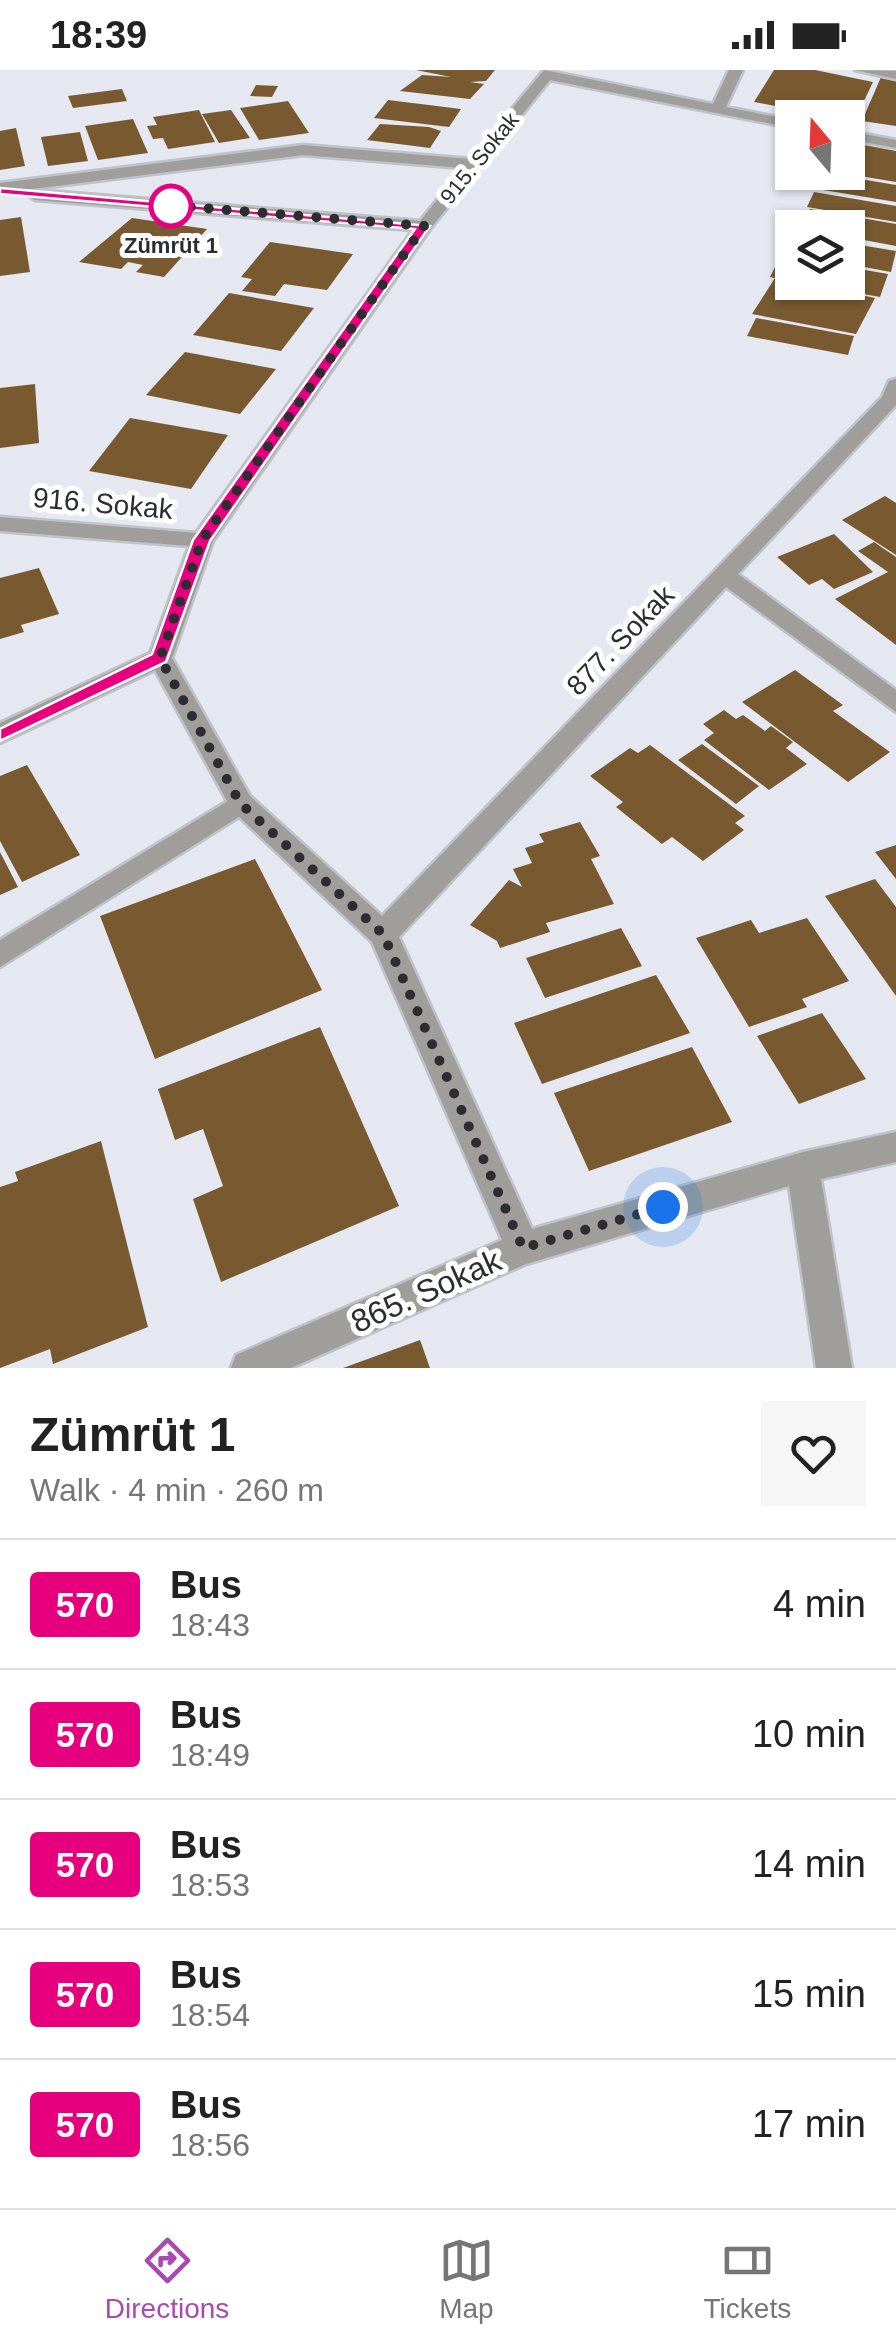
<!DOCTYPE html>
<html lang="en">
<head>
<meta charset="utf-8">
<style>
  body { margin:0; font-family:Arial,sans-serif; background:#f6f6f6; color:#222; height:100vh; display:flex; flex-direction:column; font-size:38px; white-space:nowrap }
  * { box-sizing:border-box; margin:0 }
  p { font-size:32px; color:#767676 }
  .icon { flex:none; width:55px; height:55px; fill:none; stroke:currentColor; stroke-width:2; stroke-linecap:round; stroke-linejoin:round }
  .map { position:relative; height:1298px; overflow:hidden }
  .side { display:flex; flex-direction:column; background:#fff; flex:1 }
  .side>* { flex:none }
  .badge { padding:0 20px; border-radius:8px; font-size:35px; line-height:65px }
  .needle { width:65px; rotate:341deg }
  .tools { position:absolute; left:775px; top:30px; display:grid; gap:20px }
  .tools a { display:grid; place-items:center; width:90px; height:90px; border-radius:0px; background:#fff; box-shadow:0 2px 8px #0004; font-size:50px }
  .you { position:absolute; width:50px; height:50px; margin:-25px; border:8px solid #fff; border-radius:50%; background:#1a73e8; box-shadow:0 0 0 15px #1a73e833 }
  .map>.badge { position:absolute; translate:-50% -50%; box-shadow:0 0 0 5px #fff }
  .round { display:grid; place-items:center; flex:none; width:105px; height:105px; border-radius:0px; background:#f6f6f6 }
  .overview { display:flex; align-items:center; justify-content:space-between; height:170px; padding:0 30px }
  h1 { font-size:48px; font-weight:700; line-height:75px }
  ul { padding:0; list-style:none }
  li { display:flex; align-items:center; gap:30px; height:130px; padding:0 30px; border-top:2px solid #e0e0e0 }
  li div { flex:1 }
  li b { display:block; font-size:38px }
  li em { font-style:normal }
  li .badge { min-width:110px; font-weight:700; text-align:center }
  .status { display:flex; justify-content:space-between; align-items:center; height:70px; padding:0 50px; background:#fff; direction:ltr }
  .status svg { height:28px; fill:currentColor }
  .dock { display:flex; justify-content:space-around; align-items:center; height:140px; border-top:2px solid #e0e0e0; background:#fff; font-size:28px; color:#767676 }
  .dock a { display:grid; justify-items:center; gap:5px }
  .dock .selected { color:#aa49b0 }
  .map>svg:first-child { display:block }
</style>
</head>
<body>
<div class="status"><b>18:39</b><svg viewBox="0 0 49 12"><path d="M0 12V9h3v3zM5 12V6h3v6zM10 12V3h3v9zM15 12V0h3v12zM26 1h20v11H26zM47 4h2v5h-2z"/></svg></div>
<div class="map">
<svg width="896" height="1298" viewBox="0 0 896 1298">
  <rect width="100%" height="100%" fill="#e5e7f1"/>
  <path fill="#795a30" d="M416,0H495L486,11L470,12L484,14L470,29L400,21L422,5L451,7Z
    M774,0H815L873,12L855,50L754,32Z
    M881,7L896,9V56L862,51Z
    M256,15L278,16L272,27L250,26Z
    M122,19L127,31L73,38L68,26Z
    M388,30L461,39L449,57L374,48Z
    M288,31L309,63L259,70L240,38Z
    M199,40L215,72L168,79L163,68L153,69L147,56L157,55L153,47Z
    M231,40L250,68L219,73L202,44Z
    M133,49L148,83L98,90L85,56Z
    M380,54L429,57L441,61L430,78L367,70Z
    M16,58L25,96L0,100V61Z
    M80,62L88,91L48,96L41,67Z
    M848,72L896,81V112L848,104Z
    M819,102L896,115V132L811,118Z
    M814,122L896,136V152L807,137Z
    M810,139L896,154V176L848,167V158H795Z
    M21,147L30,202L0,206V150Z
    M132,148L207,159L164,207L136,202L143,195L128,192L121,199L79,192Z
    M270,172L353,184L327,220L284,214L275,226L242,221L252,209L241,207Z
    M848,173L896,181L891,202L848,194Z
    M781,185L792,187L795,213L848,212V197L888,204L880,227L813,215L875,228L856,264L752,244L775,208L770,207Z
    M229,223L314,238L281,281L193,265Z
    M756,248L854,266L848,285L747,266Z
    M185,282L276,299L240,344L146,325Z
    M35,314L39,373L0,378V318Z
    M130,348L228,365L191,419L89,401Z
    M885,426L896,433V485L842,450Z
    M834,464L873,502L834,519L822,509L809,515L777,487Z
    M874,472L896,487V575L835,529L888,502L858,481Z
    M39,498L59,544L21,555L24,562L0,569V508Z
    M795,600L843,635L833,641L890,682L848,712L742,632Z
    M724,640L736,649L743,645L765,661L771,656L793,672L786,678L807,694L769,720L704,670L714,663L703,654Z
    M702,674L759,716L736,734L678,690Z
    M650,675L745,746L735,753L744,760L703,791L672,767L662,774L616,737L623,732L590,706L630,678L638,683Z
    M27,695L80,785L22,812L0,771V706Z
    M580,752L600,786L591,789L614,834L546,853L550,862L500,878L497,871L470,855L509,810L522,817L513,799L532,793L525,778L544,772L539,764Z
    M896,775V809L875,782Z
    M0,782L18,817L0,825Z
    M255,789L322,920L155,989L100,846Z
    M875,809L896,837V926L825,826Z
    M807,848L849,911L802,929L807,937L749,957L696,868L751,850L759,863Z
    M621,858L642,896L545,928L526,888Z
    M656,905L690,963L542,1014L514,953Z
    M822,943L866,1009L799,1034L757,966Z
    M320,957L399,1136L221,1212L193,1129L223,1116L203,1059L175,1070L158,1019Z
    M692,977L732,1052L589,1101L554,1023Z
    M101,1071L148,1257L53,1294L50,1279L0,1298V1117L18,1111L15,1102Z
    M420,1270L430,1298H343Z"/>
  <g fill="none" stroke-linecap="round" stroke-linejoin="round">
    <g stroke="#c0c2ca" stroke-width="5">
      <path id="service" d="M241,723L250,726L254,733L250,740L0,897V870Z"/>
    </g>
    <g stroke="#c0c2ca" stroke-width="5">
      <path id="minor" d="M544,0L713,34L729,0H743L726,37L792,50V58L550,10L430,159L213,471L172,588L250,726L382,846L882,327L889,311L896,309V335L738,504L896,620V642L726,517L399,867L532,1159L803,1082L896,1062V1092L821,1109L852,1298H816L789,1116L526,1194L291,1298H231L236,1285L502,1170L372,872L232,740L155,600L0,673V653L150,583L189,476L0,461V447L196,463L413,160L35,130L27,125L35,120L420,151L463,98L303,85L0,123V113L303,75L470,89Z
        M855,0L896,1V9Z
        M848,61L896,70V78L848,69Z"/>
    </g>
    <use href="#service" fill="#a09e9a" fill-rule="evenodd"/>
    <use href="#minor" fill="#a09e9a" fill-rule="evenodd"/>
  </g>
  <path fill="#e6007e" stroke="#fff" stroke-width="2.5" d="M0,118L430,156L210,471L166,592L0,671V659L152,584L193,470L415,159L0,124Z"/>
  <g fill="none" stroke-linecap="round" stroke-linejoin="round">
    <path stroke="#2c2d30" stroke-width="10" stroke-dasharray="0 18" d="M171,136L154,134L424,156L202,470L160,588L240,733L383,864L523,1178L663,1137"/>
  </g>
  <circle fill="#fff" stroke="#e6007e" stroke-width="5" cx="171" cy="136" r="20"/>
  <g text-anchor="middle" stroke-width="10" stroke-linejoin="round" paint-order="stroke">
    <g font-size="22" fill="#2c2d30" stroke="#fff">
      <text transform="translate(479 88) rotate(-51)" y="8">915. Sokak</text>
    </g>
    <g font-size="22" font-weight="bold" fill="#2c2d30" stroke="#fff">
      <text x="171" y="183">Zümrüt 1</text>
    </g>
    <g font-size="28" fill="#2c2d30" stroke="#fff">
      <text transform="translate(103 433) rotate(5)" y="10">916. Sokak</text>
      <text transform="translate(620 570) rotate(-46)" y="10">877. Sokak</text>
    </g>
    <g font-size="32" fill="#2c2d30" stroke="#fff">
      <text transform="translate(426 1221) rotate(-24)" y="11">865. Sokak</text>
    </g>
  </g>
</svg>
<div class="tools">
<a><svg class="needle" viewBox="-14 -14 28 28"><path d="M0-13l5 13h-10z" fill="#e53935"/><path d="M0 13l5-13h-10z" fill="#767676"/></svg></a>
<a><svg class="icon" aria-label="layers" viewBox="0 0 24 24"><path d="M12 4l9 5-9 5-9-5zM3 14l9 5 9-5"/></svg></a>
</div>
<div class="you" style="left:663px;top:1137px"></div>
</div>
<section class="side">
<div class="overview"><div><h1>Zümrüt 1</h1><p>Walk · 4 min · 260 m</p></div><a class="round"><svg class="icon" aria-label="heart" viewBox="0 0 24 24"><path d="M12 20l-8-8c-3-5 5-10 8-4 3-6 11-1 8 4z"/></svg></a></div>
<ul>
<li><span class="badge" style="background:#e6007e;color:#fff">570</span><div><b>Bus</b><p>18:43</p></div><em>4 min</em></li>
<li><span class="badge" style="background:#e6007e;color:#fff">570</span><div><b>Bus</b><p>18:49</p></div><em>10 min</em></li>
<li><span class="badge" style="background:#e6007e;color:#fff">570</span><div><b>Bus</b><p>18:53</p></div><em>14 min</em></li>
<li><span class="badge" style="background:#e6007e;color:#fff">570</span><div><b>Bus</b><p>18:54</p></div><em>15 min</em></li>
<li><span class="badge" style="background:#e6007e;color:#fff">570</span><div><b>Bus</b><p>18:56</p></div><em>17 min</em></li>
</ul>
</section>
<nav class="dock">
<a class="selected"><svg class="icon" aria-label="directions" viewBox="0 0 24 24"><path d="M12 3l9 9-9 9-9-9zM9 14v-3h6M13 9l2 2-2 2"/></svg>Directions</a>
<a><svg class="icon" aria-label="map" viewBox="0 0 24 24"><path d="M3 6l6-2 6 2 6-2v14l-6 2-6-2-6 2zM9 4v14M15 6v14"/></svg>Map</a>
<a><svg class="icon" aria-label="tickets" viewBox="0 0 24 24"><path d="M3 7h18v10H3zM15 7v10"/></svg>Tickets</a>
</nav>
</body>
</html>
